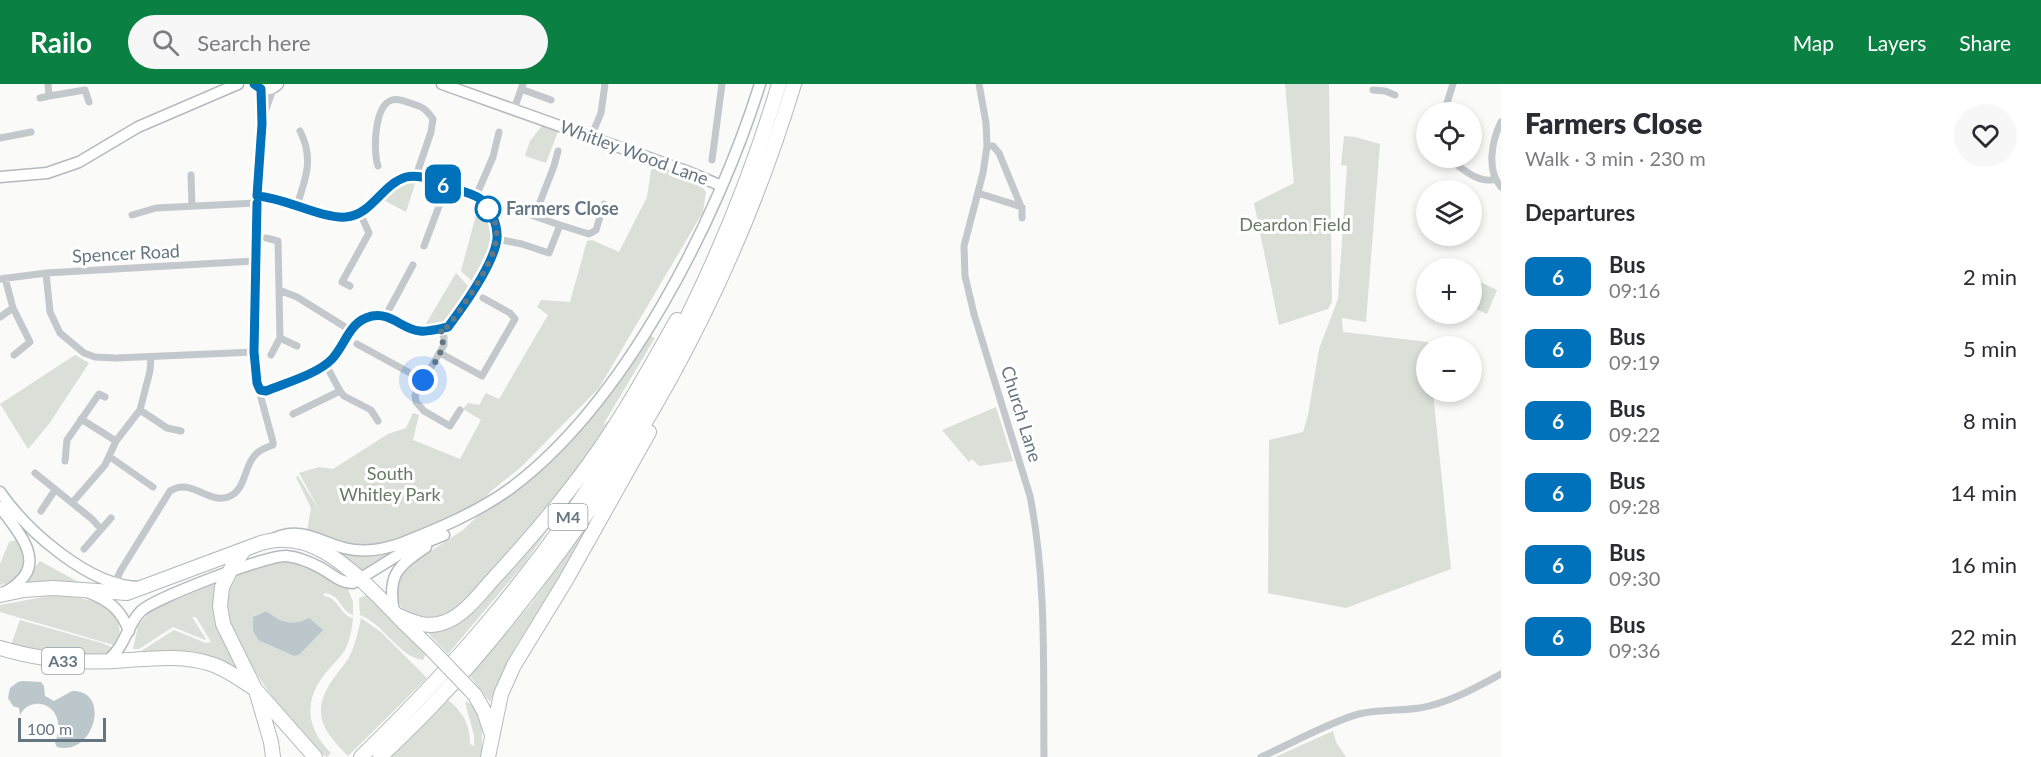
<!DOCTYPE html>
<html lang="en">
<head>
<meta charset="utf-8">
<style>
  body { margin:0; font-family:Lato,sans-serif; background:#f7f7f7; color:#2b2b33; height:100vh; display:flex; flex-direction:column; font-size:22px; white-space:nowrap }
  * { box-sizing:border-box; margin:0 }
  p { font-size:20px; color:#7c7c81 }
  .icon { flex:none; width:33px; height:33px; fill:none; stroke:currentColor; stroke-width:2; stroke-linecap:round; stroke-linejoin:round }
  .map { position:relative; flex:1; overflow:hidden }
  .drawer { display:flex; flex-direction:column; background:#fff; width:540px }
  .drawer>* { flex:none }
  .badge { padding:0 12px; border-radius:9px; font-size:21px; line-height:39px }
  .fabs { position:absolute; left:1416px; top:18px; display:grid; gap:12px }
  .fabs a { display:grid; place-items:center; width:66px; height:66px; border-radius:50%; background:#fff; box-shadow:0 3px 9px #0003; font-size:30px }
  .scale { position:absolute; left:18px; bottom:15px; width:88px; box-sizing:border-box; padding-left:6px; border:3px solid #657683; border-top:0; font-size:16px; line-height:21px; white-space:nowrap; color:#657683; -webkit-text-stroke:4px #fff; paint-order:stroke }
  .you { position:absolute; width:30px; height:30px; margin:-15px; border:4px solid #fff; border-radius:50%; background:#1a73e8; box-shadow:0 0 0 9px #1a73e833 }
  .map>.badge { position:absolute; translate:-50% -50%; box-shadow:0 0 0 3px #fff }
  h2 { padding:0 24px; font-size:22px; line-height:54px }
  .round { display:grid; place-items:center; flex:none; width:63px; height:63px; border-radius:32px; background:#f7f7f7 }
  .overview { display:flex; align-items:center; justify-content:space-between; height:102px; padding:0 24px }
  h1 { font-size:28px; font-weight:800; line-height:45px }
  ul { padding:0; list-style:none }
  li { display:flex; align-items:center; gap:18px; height:72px; padding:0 24px }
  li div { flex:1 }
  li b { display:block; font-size:22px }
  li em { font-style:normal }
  li .badge { min-width:66px; font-weight:700; text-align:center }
  header { display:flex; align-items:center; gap:36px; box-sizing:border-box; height:84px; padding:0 30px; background:#0b8043; color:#fff }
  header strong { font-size:28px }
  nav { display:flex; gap:33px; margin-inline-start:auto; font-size:21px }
  .search { width:420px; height:54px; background:#f7f7f7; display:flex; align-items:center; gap:15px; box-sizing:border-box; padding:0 21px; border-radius:33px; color:#7c7c81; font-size:22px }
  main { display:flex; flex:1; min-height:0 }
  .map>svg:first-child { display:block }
</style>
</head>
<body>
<header>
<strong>Railo</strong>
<div class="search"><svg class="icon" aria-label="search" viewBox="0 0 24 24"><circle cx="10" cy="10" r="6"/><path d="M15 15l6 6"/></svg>Search here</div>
<nav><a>Map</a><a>Layers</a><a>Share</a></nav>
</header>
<main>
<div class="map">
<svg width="1501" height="673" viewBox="0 0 1501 673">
  <rect width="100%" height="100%" fill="#fafaf8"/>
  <path fill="#dadfd7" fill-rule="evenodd" d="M1285,0H1329L1332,218L1328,225L1279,241L1254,119L1294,99Z
    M544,39L559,45L546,79L525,72L530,57Z
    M1344,52L1355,53L1380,60L1366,238L1342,234L1343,248L1428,258L1429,262H1426V308H1433L1451,485L1346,524L1268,509L1269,356L1303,348L1308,331L1319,265L1338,215L1347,82L1341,81Z
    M652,80L699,99L706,108L703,128L599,304L520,384L491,407L481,419L397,458L363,465L307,447L311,424L296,393L298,392L321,429L299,389L319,383L333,385L388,350L406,344L413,329L419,331L413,356L460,375L481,336L463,325L468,319L479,321L486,309L499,315L548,231L537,223L541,216L570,218L587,157L592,156L619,168L647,113Z
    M416,97L406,128L383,116L398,101Z
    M479,120C483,124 490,130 491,135C499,158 483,179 473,198L461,187Z
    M456,189L469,203C456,227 454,239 424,243Z
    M1472,194L1497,206L1487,230L1472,223Z
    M648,250L655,254L603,341L615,332L583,381L541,434L459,526L429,537L408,530L402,525L397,515L398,498L408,482L463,446L481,429L513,407L547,380L573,353Z
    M75,271L89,279L49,340L28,365L0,320Z
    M996,323L1013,377L979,382L972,375L969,378L942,346Z
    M588,389L524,480L448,570L426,547L442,544Z
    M609,412L569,479L516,562L490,618L470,592L531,520Z
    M16,456C28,474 25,497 0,501V480L9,458Z
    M415,457L363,489L338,468V467Z
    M40,477L82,500L21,501Z
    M284,477L300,480L348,505L353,518V531C339,526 342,511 324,509V512C340,514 339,531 353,534C352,546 350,556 345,566C339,575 331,582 324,591C303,619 307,645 331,669L327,673C300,658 234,564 228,533C225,519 228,505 234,492L269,479ZM266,527L277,536L290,540L302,537L322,546L299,571L294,572L258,556L253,547L254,532Z
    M216,499C212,520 214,538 224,557C228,566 235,575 236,584L205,571L138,569L174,546L206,559L211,558L196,533H192L206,555L205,556L173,543L139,565H133L138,542L150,527Z
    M367,511L426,569L423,576C400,574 384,540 360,531L359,514Z
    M49,512C80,512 132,517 117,562L0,528V521Z
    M361,534L381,548L427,594L348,672C325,648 310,631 331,598C336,590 343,583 348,575C355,563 358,548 361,534Z
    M20,536L102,559L114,564L108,570L69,573L11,561Z
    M448,616C463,628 470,640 470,660L474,662V651L465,619L467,617L470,620L473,618L482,643V673H391Z
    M1333,647L1336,658L1346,673H1275Z"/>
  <path fill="#bbc7cb" d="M266,527C280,538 292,543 309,534L323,546L299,571L294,572L258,556L253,547V533Z
    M23,597L41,598L44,602L45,612L54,617L72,607C112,606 94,673 57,663L55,659C70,622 32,608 20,631L19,624L13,622L8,614L10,604L18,598Z"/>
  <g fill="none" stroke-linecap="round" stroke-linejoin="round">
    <g stroke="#b3babf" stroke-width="13">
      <path id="secondary" d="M254,0C262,6 270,8 278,0
        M442,0L686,87L722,102
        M0,93L47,89L79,78L138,43L238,0
        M0,408C27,447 90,503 140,503
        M0,423C14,443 45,474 20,497C16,502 10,505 5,508
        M275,454C301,442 320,458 344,464C364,469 383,466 402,459C440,444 478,428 511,404C626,318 718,134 760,0
        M90,509C110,517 121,526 129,547
        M394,528C387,492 397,482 426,463
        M108,576C125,563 127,541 141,527C155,514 267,471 286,472C298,473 310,478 321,484C332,490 340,499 353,499L403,468L444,451"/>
    </g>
    <g stroke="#b4b9bd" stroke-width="16">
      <path id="highway" d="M244,466L232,483L222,503L220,522L223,540L255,605L315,673
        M0,511L24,506L53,504L127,509L261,459C309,444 347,482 378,512C395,530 413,548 431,565
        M397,531C412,538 428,545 445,538C465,531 481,508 495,493C528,457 560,420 589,380C622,335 649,285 677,236
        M0,564C42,577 84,580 128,576C155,574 185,571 211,580C227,585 241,596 255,605
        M257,610L271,658L273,673
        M475,611L484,627L492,651
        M361,673C405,630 448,586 488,538C621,381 720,196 779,0
        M380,673C401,653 422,633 441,612C473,579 501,544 529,508C648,356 738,185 794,0
        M488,673L501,610L514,581L566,496L649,348"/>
    </g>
    <path stroke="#c3c8cc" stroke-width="7" d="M48,0L49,12L85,6L89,18
      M979,0L986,39L987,62L983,89L964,162L965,192L974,230L1030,412C1047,498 1043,586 1044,673
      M521,5L551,16
      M1373,6L1385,7L1395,11
      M40,14L49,12
      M514,25L523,0
      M1444,28L1453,0
      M264,31L273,5
      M1501,38C1492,56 1486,86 1501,103
      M591,53L601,29L605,0
      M0,54L31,48
      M987,62H993L999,69L1022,125V134
      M1448,74C1461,83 1478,101 1496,95
      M712,76L722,0
      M378,82C373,68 374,21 392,16C398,14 404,17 410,19C423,23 425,24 433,35L431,48L416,92
      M191,91L192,122
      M978,109L1022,123
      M257,112C286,114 320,135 346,133C372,131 382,100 406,93C423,89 443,100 459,106C467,109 477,111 483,117C492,127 498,142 497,155C494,180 463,223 448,243C439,245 430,248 420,247C404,246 391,229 372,232C349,236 346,260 332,275C318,290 285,299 266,307L260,306
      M476,112L493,73L499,48
      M297,121C306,94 314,74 300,47
      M132,131L156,124L257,119
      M535,131L554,82L558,67
      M560,141L589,150L596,146L604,120
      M266,154L278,157L280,254L271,271
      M497,155L522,160L549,169L560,141L525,129
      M424,162L447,101
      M46,189L50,228L60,249L84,269L95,273L116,274L254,268
      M5,194L13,224L30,258L14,271
      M0,195L46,189L254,177
      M350,202L342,198L369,149L360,129
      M279,206L297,213L350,246
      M0,233L13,224
      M385,233L413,181
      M440,244L444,253V261L415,311L416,318L424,327L450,342L460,326
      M280,254L297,262
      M357,260L423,296
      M440,269L482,292L515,235L510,229L483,214
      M326,281L340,307
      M140,326L167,344L181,347
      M293,330L340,307L344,312L371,326L378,337
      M81,335L116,357
      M110,373L153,403
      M65,377L67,356L99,310L105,313
      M35,389L92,435L101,445
      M72,419L105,381L116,357L140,326L150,287L151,273
      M41,427L55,406
      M84,465L111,434
      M115,499L121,486L170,407C191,393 207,420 228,413C247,406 243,382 256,370C260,366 267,363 273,361V358L257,299L254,268V177L262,40L261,5
      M1261,673C1291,660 1329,638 1359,630C1379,625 1400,627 1420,624C1449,619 1475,604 1501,590"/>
    <use href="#secondary" stroke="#fff" stroke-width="10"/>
    <use href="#highway" stroke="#fff" stroke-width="14"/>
    <g stroke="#b4b9bd" stroke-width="16" stroke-linecap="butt">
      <path id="highway-bridge" d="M431,565L475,611"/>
    </g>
    <use href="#highway-bridge" stroke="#fff" stroke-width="14"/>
  </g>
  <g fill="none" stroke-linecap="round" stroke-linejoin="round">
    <g stroke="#fff" stroke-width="14">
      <path id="line" d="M254,0L261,5L262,40L257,112C286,114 321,135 346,133C372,131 382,100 406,93C422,89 443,100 459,106C467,109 477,111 483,117C492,127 498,142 497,155C494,180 463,223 448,243C439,245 430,248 420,247C403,246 391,228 372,232C349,237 346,260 332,275C318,290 285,299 266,307L260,306L257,299L254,268L257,119"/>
    </g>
    <use href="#line" stroke="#0072bc" stroke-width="9"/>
    <path stroke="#657683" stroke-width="6" stroke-dasharray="0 10.8" d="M423,296C434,279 449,265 440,244L448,243C463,222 493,181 496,156C498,145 495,134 488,125"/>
  </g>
  <circle fill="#fff" stroke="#0072bc" stroke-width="3" cx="488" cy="125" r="12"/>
  <g text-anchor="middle" stroke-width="6" stroke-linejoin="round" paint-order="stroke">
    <g fill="#fff" stroke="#939fa8" stroke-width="1.5">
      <rect x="548.5" y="420" width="39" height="26" rx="4.5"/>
      <rect x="42" y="564" width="42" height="26" rx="4.5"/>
    </g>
    <g font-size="16" font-weight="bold" fill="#657683">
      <text x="568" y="439">M4</text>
      <text x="63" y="583">A33</text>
    </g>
    <g font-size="18" fill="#657683" stroke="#fff">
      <text transform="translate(634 69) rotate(20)" y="6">Whitley Wood Lane</text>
      <text transform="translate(126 170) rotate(-3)" y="6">Spencer Road</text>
      <text transform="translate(1021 330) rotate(73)" y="6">Church Lane</text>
    </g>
    <g font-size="18" font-weight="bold" fill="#657683" stroke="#fff" text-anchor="start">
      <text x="506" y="131">Farmers Close</text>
    </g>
    <g font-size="18" fill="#687a64" stroke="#fff">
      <text x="1295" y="147">Deardon Field</text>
      <text x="390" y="396">South<tspan x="390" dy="21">Whitley Park</tspan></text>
    </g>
  </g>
</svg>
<div class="fabs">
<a><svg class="icon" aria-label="locate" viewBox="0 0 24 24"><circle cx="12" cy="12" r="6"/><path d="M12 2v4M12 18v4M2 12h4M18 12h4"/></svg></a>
<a><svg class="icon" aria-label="layers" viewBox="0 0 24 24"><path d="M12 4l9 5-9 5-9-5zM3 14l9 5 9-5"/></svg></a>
<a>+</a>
<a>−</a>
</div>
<div class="scale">100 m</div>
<div class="you" style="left:423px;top:296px"></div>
<b class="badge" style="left:443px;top:100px;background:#0072bc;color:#fff">6</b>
</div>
<section class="drawer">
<div class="overview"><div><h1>Farmers Close</h1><p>Walk · 3 min · 230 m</p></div><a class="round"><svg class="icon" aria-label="heart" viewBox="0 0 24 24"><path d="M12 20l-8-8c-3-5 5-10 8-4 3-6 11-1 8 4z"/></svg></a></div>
<h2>Departures</h2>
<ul>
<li><span class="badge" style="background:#0072bc;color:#fff">6</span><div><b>Bus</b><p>09:16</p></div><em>2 min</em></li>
<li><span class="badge" style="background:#0072bc;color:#fff">6</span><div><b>Bus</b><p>09:19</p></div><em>5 min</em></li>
<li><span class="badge" style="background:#0072bc;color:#fff">6</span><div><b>Bus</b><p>09:22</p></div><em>8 min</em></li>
<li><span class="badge" style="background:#0072bc;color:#fff">6</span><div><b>Bus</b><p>09:28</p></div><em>14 min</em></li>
<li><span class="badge" style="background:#0072bc;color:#fff">6</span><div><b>Bus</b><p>09:30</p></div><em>16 min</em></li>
<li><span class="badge" style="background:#0072bc;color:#fff">6</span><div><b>Bus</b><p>09:36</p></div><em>22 min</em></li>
</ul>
</section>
</main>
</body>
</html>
